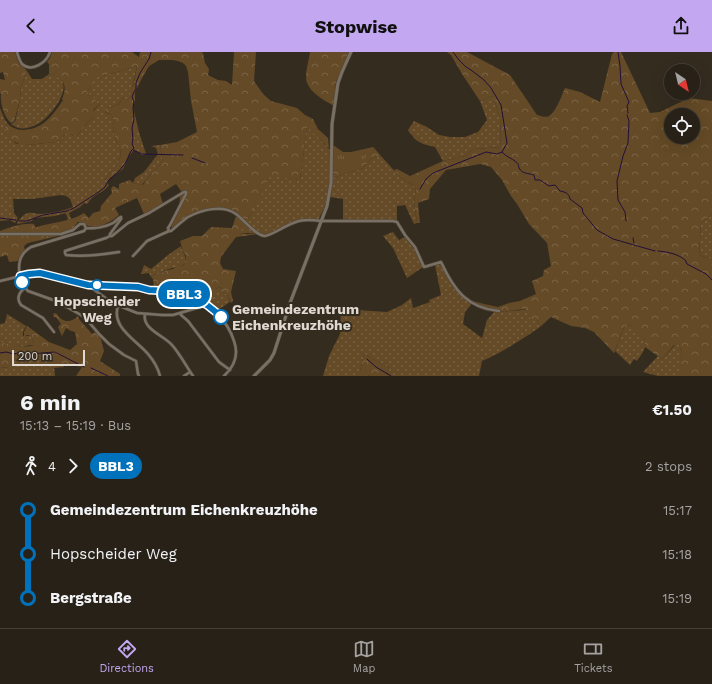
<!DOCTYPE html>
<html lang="en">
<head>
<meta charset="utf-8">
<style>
  body { margin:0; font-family:"Work Sans",sans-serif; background:#342e25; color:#f1f3f6; height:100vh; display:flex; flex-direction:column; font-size:15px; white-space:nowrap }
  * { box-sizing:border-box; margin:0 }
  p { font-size:13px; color:#a5a3a2 }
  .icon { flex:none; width:22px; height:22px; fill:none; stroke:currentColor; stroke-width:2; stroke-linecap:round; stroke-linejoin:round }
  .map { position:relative; height:324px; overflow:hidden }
  .drawer { display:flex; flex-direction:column; background:#282118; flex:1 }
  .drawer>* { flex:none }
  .badge { padding:0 8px; border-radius:13px; font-size:14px; line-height:26px }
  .needle { width:26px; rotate:145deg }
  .controls { position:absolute; left:664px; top:12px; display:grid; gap:8px }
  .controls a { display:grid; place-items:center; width:36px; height:36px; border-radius:50%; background:#282118; box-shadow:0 4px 16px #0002,0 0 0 1px #443e37; font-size:20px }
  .scale { position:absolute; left:12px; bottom:10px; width:73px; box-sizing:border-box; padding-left:4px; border:2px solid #dfd9d2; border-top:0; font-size:11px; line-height:14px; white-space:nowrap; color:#dfd9d2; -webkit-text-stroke:3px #352c20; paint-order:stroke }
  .map>.badge { position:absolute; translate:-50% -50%; box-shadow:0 0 0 2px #fff }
  .legs { display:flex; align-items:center; gap:6px; height:44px; padding:0 20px; font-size:13px }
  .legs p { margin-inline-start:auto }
  .summary { display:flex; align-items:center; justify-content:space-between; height:68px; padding:0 20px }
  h1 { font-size:22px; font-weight:700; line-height:30px }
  ul { padding:0 20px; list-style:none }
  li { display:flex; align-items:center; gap:14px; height:44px; font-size:15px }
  li i { display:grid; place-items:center; width:6px; height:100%; margin:0 5px; background:currentColor }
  li i::after { content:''; width:10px; height:10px; margin:-5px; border:3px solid; border-radius:50%; background:#282118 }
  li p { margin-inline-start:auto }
  li:first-child i { background:linear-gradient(#0000 50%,currentColor 0) }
  li:last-child i { background:linear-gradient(currentColor 50%,#0000 0) }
  header { display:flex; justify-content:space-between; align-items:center; height:52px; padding:0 20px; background:#c4a7f1; color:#111; font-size:18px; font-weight:700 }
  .menu { display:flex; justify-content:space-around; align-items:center; height:56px; border-top:1px solid #443e37; background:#282118; font-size:11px; color:#a5a3a2 }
  .menu a { display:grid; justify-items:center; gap:2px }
  .menu .active { color:#c4a7f1 }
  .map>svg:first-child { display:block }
</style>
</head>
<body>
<header><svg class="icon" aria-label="back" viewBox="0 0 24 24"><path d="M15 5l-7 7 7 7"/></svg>Stopwise<svg class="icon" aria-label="share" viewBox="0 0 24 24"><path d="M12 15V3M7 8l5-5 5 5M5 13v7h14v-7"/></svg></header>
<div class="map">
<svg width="712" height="324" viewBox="0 0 712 324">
  <defs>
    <pattern id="grass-dots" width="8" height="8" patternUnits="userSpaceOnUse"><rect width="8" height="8" fill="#644a26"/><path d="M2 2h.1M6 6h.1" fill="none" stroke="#7a6445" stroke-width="1.8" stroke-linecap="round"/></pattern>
    <pattern id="forest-crowns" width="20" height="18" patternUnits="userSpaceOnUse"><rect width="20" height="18" fill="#644a26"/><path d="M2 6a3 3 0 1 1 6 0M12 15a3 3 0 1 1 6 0" fill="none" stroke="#7a6445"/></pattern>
    <pattern id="park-tufts" width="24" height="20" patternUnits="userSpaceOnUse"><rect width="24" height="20" fill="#644a26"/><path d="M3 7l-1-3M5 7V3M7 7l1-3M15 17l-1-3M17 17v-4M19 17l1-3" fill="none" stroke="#7a6445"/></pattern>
  </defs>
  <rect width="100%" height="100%" fill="#352c20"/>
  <path fill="url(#grass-dots)" d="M137,14L131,41L128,48L122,46L119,52L108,56L104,60C107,61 110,62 112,64C116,70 112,77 114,82C116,90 123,97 120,106C118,115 109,121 104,129L109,133C103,141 99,140 92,146C91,146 88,151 87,152L84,151L80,155L69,161L71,167L68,168L66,161L55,164L34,166L32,169L17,172C18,168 24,162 28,161C32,160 37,162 41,162C52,161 63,159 73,155L70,147L66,144L61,143L32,147H13L14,161L18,166L15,171L10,168L0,169V56L5,68L8,72L5,74L10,85L15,91L18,92L22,91L27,93L56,90L60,88L65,82H70L75,85C83,79 86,70 95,64L93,59L100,52L87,40L100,20L103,24Z
    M27,19L32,27H42L49,22C54,23 60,25 62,29C69,40 51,63 42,69C36,74 24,79 16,75C15,75 11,72 11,72L15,70L20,48L21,34Z
    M493,44L500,66L501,95L474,97L465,104L443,109L435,95L423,92L416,88L409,80L408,78L414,69L427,75L439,83L450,85H465L478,80L487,68L480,49Z
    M307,74L330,98C330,113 331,130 328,146C327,153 322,159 319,167C314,168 309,166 304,167C292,169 280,177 269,182C264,183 261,181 256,181C250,181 245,181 239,181C251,164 261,142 270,123L300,128Z
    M134,80H139L146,102L142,103L134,98L132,84Z
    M160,93L163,110L149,124L142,133L133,131L135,126L144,120L158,102L156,96L151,94Z
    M381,104L400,125L416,135L414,150L417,171L414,172L405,153L397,154V168H343V147L330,145L332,126L363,116L371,107Z
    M712,161V206H709L699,203L701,171L710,164Z
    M393,180L399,188L405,185L415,198L423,215L407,226L393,196L383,184Z
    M181,194C183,202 186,202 186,211C180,216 173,215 166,218C163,219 160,222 157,223L155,222L151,225L149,221L141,222L144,213L151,217L168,203Z
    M435,213H441L453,234L459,242L472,251L465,260L463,272L482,286L487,268L494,260L525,258L532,268H537L540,275C521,288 503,300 482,309L479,324H387L389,316L364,302L360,319L356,323H368L370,324H323L329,304L340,282L341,257L387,260L402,253L411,246L413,256L430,250L429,248L441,243Z
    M221,235L222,240L227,242L230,250L218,258L208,250L213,243L212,240L217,236Z
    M7,262L26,274L23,280V284H31L34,292V294L30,293L23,295L20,294L17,292H7L0,290V272L5,271Z
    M625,273L633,274C637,278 643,282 645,287C648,295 641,303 637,309L634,307L630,313L615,299Z
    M675,293H679L682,301L680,324H658L643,320L658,304L662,307Z
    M53,305L55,324H0V316L9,315L12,312L15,308L22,306L28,308H36Z"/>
  <path fill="url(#forest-crowns)" fill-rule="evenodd" d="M0,0H15C17,4 17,9 20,12C22,15 25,16 27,19L21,34L20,48L14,70L11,71C4,65 0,51 1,42L0,41V27L5,28L3,20L0,21Z
    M52,0H132L139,5L140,0H201L203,1L205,11L209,17L208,23L218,28L226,29L232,33L234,0H256L254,29L263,42L271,49L297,56L305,63L313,67L318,77L328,86L329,96L307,75L300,128L270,124L260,146L246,170L236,160L232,158L220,156L196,160L171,176L173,170L181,155L179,153L181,139L176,132L160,142L163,152L144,162L137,146L115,156L119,163C110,171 92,181 83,170H78L72,177L61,181L58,184L28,191L25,193L24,195L25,198L21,202L18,209L9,210L7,203L0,205V179C11,175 23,171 34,172L35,175H37C53,170 70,170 84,161L89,166L93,161L100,159L101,154L112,141L111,137L113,134L119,137V132L130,128L133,131L143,133L149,124L163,110L160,93L177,90L197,80L191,49L188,20L186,14L183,11L178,9L172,8H159L149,14L142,26L135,40V49L133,55L139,80H134L132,84L134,98L129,104L123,117L110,126L107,132L104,129C109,121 118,115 120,106C123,97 116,90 114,82C112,77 115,72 113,67C112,62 108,61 103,60L108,56L119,52L122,46L128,48L134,30L137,14L103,24L100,21L87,40L100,52L93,58L96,64C86,69 83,79 75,85L70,82H65L60,88L56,90L27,93C23,91 20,93 17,91C10,89 7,80 5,74L8,72C18,82 35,78 45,70C52,64 58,56 63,48L62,47C68,33 64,26 49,22V12L47,10L50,6Z
    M310,0H350L336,30L334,54C324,48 306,39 306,25C306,17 309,8 310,0Z
    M447,0H467L510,23L537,63C541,64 546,66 549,64C556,60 562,43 565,36L580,40L600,50L612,2L614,0H621L650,61L660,60L689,46L712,49V161L710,164L701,171L699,203L709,206H712V324H679L682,301L679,293H674L662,307L645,295V287L633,274L625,273L614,301L594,280L585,276L571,274L551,265L540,275L537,268H532L524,257C512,258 498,262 485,258C475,255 466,247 457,241L463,243L473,249L484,252L498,255L509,251L520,249L536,242L532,229L543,224L544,218L551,214L547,191L529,172L517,152L511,144L502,128L491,115L480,112L446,118L430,137L429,147L418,151L420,171H417L414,150L416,135L400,125L394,118L397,117L410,124L443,109L465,104L474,97L501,95L500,66L493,44L480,49L462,22L451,3ZM671,63H693V85H671Z
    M375,97L381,104L371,107L363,116L332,126V119L360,110Z
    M236,164L245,170L251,176L247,177L244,174L240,181L247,182L256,181L258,182L236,185L221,205L220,211L223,217L236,219L231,240L233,249L231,251L227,242L222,240L221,235L217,236L212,240L213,243L208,250L205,251C188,240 173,239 154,235L153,227L151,225L155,222L157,223L167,218L173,217L177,214H182L186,211V204L183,199L180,189L193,184H202L211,175L232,176Z
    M55,261L57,262C62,271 71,271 78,264L79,267L92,282L95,280L101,287L102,292L104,299L100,309L120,322V324H76L82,315L65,312L64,315L54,316L53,305L36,308H28L22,306L15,308L12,312L9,315L0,316V290L7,292H17L20,294L23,295L30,294H34V292L31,284L27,283L24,285V280L27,274L49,290L70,298L77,292L75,280L71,279L66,276L62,284L58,275L61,272L56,265H54L53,262Z
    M364,302L389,316L387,324H370L368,323H355L360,319Z"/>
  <path fill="url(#park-tufts)" d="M333,93L343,100H351L373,95L375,97L360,111L332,119Z"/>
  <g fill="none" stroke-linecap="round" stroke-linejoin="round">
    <path stroke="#230f3a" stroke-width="1" d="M453,0L459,8L466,15L471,18L484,28L491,36L501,53L507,91L502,100
      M618,0L620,14L621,32L629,50L627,54L628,61
      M133,98L142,102L183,103
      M192,106L205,111
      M420,137L426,127L433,121L486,100L497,102L502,100C506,105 512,106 516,110C519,112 518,113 519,116C522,122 528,121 534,123L535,128H540L549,134L555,133L560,139C565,140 569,141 570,147L582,156L583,161L597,178L613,187L655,199
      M0,166L16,168
      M19,169H27L43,163L67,159L74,156L100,139L105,135L108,129L120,118L126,110L131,99L134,96L132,92L133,87L132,76L134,67L133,56L134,49L132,45L134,40L136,37V31L140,21L149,7L151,0
      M626,169L625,160L618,148L617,129L623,104L628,91L629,69L627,63
      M633,186L634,191
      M658,199C668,200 679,202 686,209V210L687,212L706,222L712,228
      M0,301L6,300L14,302L20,300L33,302L42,301L55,300L84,315
      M367,307L376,315L391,324
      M91,316L108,324"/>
    <g stroke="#4f473d" stroke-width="3.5">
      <path id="minor" d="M17,0C18,4 19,8 22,12C32,21 47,10 50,0
        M86,176C94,177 106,175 113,171C116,169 118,166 121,165V167L110,182V184H112L128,171L149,161L184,140H186V142L170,173L168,176L169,179H171C177,174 182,169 188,165C201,158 223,152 236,162C243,167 256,184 265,184C270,183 275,180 279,178C295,169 302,166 321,169H393L397,170L405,183L415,195L424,215L441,210C454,238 467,256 499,259
        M0,182H61L73,178L80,172H84L86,176L84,179L31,195C28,197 25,199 23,202C16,212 19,231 28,239L56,249L81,263L88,269L99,282L109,292L124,303L136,309L138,322L139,324
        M110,184L106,186L68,198L65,199V201L66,203C84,205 101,203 119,200
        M133,204L147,189L169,179
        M0,229L29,222L40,221L49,222L88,233L112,251L137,261L162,263H173L207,253
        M88,233C96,232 104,233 112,233C121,234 131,234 140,235C144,236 147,237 152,238C164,240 176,239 188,243C208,249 228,269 234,289C239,303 235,314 224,324
        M25,236C19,240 16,247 21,253L43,266L54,280
        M118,254C111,275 136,288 148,302C154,309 158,316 160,324
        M181,261V263L188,269L219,310L230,318
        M145,262C142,277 163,283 172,293C180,302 186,314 193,324
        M184,324L190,320"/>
    </g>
    <g stroke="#4f473d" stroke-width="4">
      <path id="tertiary" d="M254,324L270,308L274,301L290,251L327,154L331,131L332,72L338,31L342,20L351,0"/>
    </g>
    <use href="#minor" stroke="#796f62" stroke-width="2.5"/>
    <use href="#tertiary" stroke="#796f62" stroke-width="3"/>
  </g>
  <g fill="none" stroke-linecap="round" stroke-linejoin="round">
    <g stroke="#fff" stroke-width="9">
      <path id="line-1" d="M22,230L20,224L29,222L40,221L88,233L138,235L149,238L168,239L188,243L207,253L217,261L221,265"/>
    </g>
    <use href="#line-1" stroke="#0072bc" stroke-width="6"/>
  </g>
  <g fill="#fff" stroke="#0072bc" stroke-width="2">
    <circle cx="22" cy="230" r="7"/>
    <circle cx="97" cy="233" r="5"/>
    <circle cx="221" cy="265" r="7"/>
  </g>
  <g text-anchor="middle" stroke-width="4" stroke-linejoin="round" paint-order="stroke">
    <g font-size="14" font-weight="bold" fill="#dfd9d2" stroke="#352c20">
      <text x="97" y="254">Hopscheider<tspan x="97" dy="16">Weg</tspan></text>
      <text x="232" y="262" text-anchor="start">Gemeindezentrum<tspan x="232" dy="16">Eichenkreuzhöhe</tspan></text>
    </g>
  </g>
</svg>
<div class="controls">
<a><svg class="needle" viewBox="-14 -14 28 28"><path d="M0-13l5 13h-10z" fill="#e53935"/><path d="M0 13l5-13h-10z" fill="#a5a3a2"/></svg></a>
<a><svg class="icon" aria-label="locate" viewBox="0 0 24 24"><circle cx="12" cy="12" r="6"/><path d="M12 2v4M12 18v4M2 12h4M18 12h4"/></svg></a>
</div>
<div class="scale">200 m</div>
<b class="badge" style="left:184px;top:242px;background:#0072bc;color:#fff">BBL3</b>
</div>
<section class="drawer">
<div class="summary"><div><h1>6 min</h1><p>15:13 – 15:19 · Bus</p></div><b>€1.50</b></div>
<div class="legs"><svg class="icon" aria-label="walk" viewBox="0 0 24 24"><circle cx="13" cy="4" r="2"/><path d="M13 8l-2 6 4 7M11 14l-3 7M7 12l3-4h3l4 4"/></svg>4<svg class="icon" aria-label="forward" viewBox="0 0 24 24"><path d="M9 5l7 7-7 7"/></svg><b class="badge" style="background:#0072bc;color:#fff">BBL3</b><p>2 stops</p></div>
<ul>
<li><i style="color:#0072bc"></i><b>Gemeindezentrum Eichenkreuzhöhe</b><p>15:17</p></li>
<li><i style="color:#0072bc"></i><span>Hopscheider Weg</span><p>15:18</p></li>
<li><i style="color:#0072bc"></i><b>Bergstraße</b><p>15:19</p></li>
</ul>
</section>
<nav class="menu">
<a class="active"><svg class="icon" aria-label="directions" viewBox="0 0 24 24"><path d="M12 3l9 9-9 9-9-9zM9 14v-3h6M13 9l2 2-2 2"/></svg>Directions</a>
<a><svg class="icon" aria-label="map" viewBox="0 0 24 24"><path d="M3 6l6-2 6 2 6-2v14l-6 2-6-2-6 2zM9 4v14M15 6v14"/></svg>Map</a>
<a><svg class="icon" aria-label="tickets" viewBox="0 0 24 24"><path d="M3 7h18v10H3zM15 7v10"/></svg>Tickets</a>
</nav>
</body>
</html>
